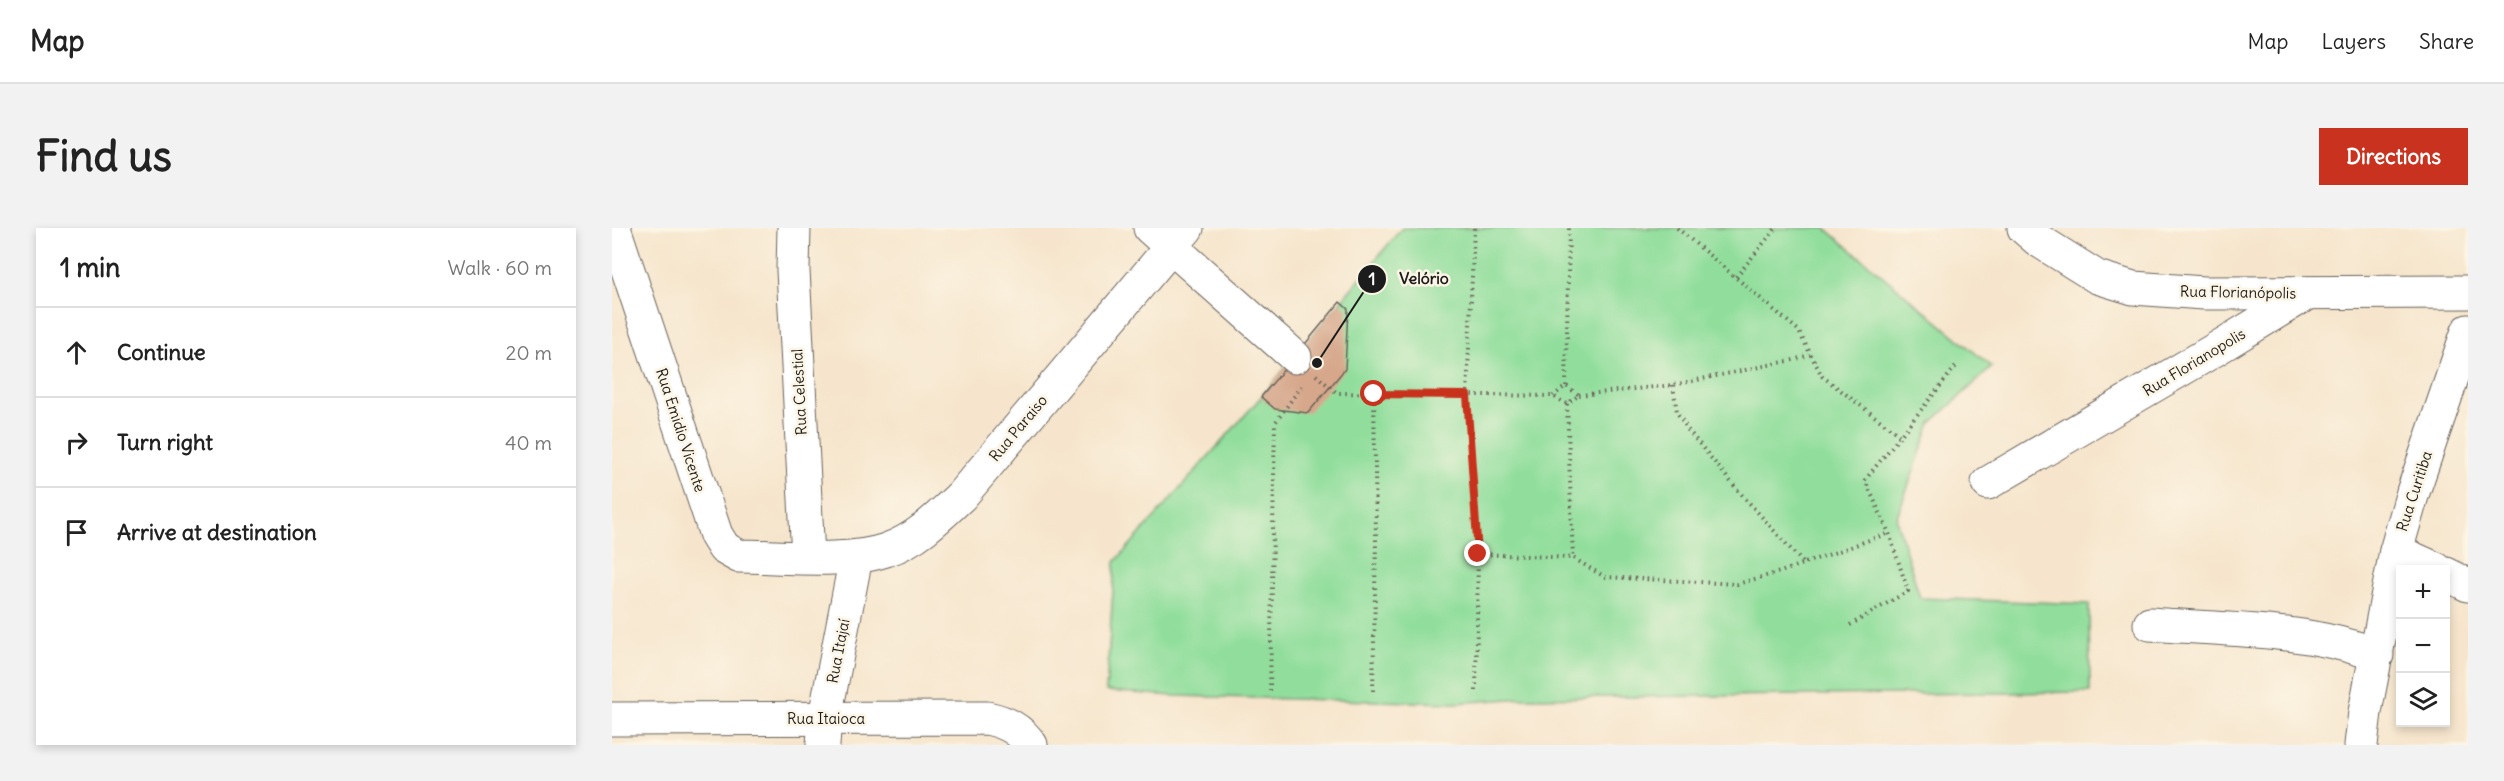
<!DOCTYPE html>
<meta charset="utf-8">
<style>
:root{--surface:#fff;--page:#f2f2f2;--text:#222;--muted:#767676;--line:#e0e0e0;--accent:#c8321e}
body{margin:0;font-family:Delius,sans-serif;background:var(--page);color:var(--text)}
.controls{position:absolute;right:18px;bottom:18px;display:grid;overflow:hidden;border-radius:0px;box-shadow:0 3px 9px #0003}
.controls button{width:54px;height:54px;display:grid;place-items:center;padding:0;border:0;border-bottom:2px solid var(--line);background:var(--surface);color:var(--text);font:30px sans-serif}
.stop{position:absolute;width:18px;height:18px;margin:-14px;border:4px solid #c8321e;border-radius:50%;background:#fff}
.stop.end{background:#c8321e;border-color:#fff;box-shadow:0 2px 6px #0008}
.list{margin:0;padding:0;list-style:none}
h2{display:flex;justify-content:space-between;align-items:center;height:78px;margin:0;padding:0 24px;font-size:26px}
h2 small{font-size:20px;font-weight:400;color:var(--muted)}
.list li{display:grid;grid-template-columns:39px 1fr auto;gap:18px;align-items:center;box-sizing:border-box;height:90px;padding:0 24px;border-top:2px solid var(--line)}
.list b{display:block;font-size:22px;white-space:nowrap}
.list em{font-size:20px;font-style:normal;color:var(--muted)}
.icon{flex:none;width:33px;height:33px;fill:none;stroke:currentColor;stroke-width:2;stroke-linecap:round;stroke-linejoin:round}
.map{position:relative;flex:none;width:1856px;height:517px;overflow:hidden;border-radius:0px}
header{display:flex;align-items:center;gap:36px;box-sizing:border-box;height:84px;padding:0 30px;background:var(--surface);border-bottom:2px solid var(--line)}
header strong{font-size:28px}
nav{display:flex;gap:33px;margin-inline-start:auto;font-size:21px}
.intro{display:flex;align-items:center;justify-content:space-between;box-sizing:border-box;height:144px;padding:0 36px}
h1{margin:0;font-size:42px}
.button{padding:15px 27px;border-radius:0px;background:var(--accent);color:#fff;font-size:21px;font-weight:700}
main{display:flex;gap:36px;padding:0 36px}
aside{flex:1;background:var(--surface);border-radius:0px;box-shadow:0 3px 9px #0003}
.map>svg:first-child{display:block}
.green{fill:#91de9c;stroke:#567d5c;stroke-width:1.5}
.building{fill:#d6a78b}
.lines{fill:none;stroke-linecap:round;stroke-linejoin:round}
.minor-casing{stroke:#68625a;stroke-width:35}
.path{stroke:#68625a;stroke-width:4;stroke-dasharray:1.5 4.5;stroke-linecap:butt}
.minor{stroke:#fff;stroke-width:33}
.route{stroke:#c8321e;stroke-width:8}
.labels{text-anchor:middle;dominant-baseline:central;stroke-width:5;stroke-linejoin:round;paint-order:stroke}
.street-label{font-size:15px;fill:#1c1c1c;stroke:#fcf5e5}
.leader{fill:none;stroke:#1c1c1c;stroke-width:2}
.callout-dot{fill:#1c1c1c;stroke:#fcf5e5;stroke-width:2}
.mark-label{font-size:18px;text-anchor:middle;font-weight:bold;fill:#fff}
.callout-label{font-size:16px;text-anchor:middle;font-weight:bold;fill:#1c1c1c;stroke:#fcf5e5;stroke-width:5;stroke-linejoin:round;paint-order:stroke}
</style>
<header>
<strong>Map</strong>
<nav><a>Map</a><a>Layers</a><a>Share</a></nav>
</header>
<div class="intro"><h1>Find us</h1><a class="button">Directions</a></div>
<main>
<aside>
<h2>1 min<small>Walk · 60 m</small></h2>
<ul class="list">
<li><svg class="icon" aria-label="ahead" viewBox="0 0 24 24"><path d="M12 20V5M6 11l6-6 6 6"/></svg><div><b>Continue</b></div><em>20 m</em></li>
<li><svg class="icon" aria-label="right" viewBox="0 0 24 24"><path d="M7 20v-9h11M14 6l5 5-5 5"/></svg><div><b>Turn right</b></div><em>40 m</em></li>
<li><svg class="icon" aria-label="arrive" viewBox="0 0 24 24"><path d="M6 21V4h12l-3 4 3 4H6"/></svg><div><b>Arrive at destination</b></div></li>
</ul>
</aside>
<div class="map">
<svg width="1856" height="517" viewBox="0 0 1856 517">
<rect width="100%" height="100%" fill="#fcf5e5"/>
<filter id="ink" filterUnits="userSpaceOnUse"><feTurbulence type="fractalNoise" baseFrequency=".0167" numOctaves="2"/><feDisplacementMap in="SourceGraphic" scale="12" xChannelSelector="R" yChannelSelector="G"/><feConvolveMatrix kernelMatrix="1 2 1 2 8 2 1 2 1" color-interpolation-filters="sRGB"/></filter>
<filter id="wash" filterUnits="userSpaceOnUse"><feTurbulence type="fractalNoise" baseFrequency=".008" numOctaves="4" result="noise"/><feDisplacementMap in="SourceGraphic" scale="24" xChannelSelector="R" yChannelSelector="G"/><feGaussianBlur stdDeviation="1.35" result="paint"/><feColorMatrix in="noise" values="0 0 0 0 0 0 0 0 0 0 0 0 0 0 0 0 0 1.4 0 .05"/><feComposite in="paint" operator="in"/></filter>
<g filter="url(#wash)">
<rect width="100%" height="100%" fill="#f6e5cc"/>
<path class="green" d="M790 0H1213L1380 139 1319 195 1284 291 1308 370 1477 376 1478 464 912 470 844 475 562 468 494 463 503 334 649 169Z"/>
<g id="blocks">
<path class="building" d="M728 74 736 81 733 141 696 185 663 181 649 169Z"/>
</g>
</g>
<g filter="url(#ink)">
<use href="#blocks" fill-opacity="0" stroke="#68625a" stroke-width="1.5"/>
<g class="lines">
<defs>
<g id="minor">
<path d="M2 0 104 307 112 320 126 328C169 328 234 336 274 322 304 312 327 289 349 268L575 0"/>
<path d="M182 0 181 42 196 329"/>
<path d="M538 0 683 129"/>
<path d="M1412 0 1426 12 1485 49 1521 60 1592 65 1856 64"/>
<path d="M1376 255 1599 124 1694 66"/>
<path d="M1784 323 1824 341"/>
<path d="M1834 346 1856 357"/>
<path d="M1538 396C1613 402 1694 400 1765 427"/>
<path d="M0 491 375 490C394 494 408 501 419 517"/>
<path d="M211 517 213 489 244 329"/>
<path d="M1749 517 1753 484 1784 323 1801 264 1856 103"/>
</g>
</defs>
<use href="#minor" class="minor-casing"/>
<g class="path">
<path d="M862 0 855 167 866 326 864 463"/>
<path d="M1065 0 1186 102 1210 148 1287 207"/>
<path d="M1124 49 1164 0"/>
<path d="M704 147 725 165 941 168 955 176 967 167 954 158 941 168"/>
<path d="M1061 157 1065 184 1076 202 1123 259 1192 336"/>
<path d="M954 158 957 0"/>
<path d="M967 167 1061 157 1181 132 1198 127"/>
<path d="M955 176 961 330"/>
<path d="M866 326 961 330 993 349 1125 356 1168 344 1277 305"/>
<path d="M1238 397 1296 363 1277 305 1253 252 1345 137"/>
<path d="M658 463 663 195 691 156"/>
<path d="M761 463 764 313 762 166"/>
</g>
<use href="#minor" class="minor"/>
</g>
</g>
<g class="lines" filter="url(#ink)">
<path class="route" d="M762 166 855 167 866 326"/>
</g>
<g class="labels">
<g class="street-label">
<text transform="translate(1626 64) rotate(1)">Rua Florianópolis</text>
<text transform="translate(1582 134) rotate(-31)">Rua Florianopolis</text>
<text transform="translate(187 164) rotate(-93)">Rua Celestial</text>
<text transform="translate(406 200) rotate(-50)">Rua Paraiso</text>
<text transform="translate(69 202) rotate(72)">Rua Emidio Vicente</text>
<text transform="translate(1802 263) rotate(-72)">Rua Curitiba</text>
<text transform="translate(226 423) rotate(-79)">Rua Itajaí</text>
<text x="214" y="490">Rua Itaioca</text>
</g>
</g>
<path class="leader" d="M705 135L760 51"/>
<g class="callout-dot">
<circle cx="705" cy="135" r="6"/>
<circle cx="760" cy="51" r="15"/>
</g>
<g class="mark-label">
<text x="760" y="57">1</text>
</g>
<g class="callout-label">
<text x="812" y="56">Velório</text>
</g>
</svg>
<div class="controls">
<button>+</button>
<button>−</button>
<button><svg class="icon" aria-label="layers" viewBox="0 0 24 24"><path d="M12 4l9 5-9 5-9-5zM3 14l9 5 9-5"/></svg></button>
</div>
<div class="stop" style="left:762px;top:166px"></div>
<div class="stop end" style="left:866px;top:326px"></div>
</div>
</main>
